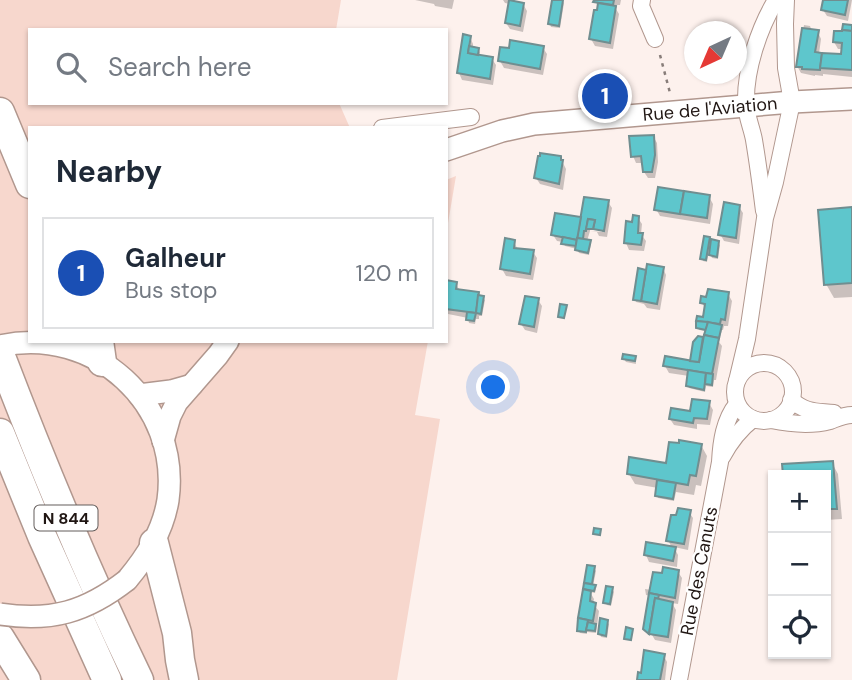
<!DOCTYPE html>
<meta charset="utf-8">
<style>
:root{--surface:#fff;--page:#f2f2f3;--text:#1f2937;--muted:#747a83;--line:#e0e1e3;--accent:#111827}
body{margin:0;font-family:"DM Sans",sans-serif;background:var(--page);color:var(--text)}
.controls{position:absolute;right:21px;bottom:21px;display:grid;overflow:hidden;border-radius:0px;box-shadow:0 2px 5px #0004}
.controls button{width:63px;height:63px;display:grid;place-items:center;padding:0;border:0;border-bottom:2px solid var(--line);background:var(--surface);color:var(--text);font:35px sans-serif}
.compass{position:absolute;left:684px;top:21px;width:63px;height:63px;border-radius:50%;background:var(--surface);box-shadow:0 2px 5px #0004;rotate:224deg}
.you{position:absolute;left:494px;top:388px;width:24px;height:24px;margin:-18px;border:5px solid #fff;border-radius:50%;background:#1a73e8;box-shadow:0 0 0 10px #1a73e833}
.badge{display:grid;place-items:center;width:46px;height:46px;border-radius:50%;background:var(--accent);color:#fff;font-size:23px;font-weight:700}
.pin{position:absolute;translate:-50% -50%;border:4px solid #fff;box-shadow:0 2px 7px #0006}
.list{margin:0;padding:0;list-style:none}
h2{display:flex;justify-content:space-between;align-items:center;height:91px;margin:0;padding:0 28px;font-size:30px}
h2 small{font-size:23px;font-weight:400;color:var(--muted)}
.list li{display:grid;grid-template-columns:46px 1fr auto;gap:21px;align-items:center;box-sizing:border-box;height:112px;margin:0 14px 14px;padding:0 14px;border:2px solid var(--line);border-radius:0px}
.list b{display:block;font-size:26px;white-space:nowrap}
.list p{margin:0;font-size:23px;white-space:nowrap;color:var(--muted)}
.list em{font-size:23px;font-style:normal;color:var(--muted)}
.icon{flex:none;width:38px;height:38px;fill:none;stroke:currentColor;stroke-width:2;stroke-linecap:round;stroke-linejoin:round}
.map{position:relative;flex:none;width:852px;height:680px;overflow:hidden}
.search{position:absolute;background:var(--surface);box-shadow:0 2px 5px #0004;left:28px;top:28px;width:420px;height:77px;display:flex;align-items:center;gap:18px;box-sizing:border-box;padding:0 24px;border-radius:0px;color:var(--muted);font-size:26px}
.panel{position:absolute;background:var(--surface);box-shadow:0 2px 5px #0004;left:28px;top:126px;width:420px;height:217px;border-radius:0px}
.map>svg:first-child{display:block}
.green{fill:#f7d7cd}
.shadow{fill:#0003;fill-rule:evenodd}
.building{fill:#5ec6cc;stroke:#708e90;stroke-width:2}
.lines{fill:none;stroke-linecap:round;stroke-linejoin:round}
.street-casing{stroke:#b1978e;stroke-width:18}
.secondary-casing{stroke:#b1978e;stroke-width:24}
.highway-casing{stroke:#b1978e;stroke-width:31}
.path{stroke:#887d79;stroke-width:2.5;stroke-dasharray:3.5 5;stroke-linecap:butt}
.street{stroke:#fff;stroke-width:16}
.secondary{stroke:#fff;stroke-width:21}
.highway{stroke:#fff;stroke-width:28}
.secondary-bridge-casing{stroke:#b1978e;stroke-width:24;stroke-linecap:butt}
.secondary-bridge{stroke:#fff;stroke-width:21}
.labels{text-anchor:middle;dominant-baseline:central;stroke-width:5;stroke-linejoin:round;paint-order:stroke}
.shield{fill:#fff;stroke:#635c5a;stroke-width:2}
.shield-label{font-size:16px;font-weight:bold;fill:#201613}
.street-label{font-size:18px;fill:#201613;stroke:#fff}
</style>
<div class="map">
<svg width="852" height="680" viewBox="0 0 852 680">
<rect width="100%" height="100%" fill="#fdf1ed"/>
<g class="green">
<path d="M0 0H341L336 30H30V103H339L350 128H30V341H428L415 415 440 419 397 680H0Z"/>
<path d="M456 176 447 229 446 234V180Z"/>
</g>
<g class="shadow">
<path d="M415 0H454L452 9 435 6 434 4Z"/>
<path d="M503 0H510V2L523 4 527 11 523 32 510 29 506 23 510 4 505 3Z"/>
<path d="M554 0H562L564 3 560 28 551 27 550 24Z"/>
<path d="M595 0H621L620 5H617L616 9 619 14 613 49 595 46 591 39 599 8Z"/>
<path d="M824 0H852L848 21 827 16 823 10Z"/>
<path d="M804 25 810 26 812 31 818 32 821 39 819 54 842 56 843 49H838L834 42 852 27V77L823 74V76L815 75V76L801 73 797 66Z"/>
<path d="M470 37 473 44V49L478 50 480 52 479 57 492 59 496 65 493 85 462 80 459 73Z"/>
<path d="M543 48 547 54 543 75 504 68 500 61Z"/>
<path d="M653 136 657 143 658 162 655 178H648L644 172V163H636L633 156Z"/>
<path d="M560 157 566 169 563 190 540 184 536 178Z"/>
<path d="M709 197 713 204 710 224 660 216 656 209Z"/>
<path d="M608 202 612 208 607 237 599 236 597 232 590 231 587 241 590 242 591 244 589 255 579 253 577 249 565 246 563 242 557 241 553 235 582 219ZM590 227 602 229V232L590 231Z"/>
<path d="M739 207 743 213 739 244 724 241 720 234Z"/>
<path d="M852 209V297L834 298 826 284Z"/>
<path d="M638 218 642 224 641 234 646 241 644 251 629 250 626 243Z"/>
<path d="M709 239 712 245 718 243 720 245 718 259 712 258 709 251 707 262 703 261 702 258Z"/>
<path d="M514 242 518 250 533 252 537 258 533 280 506 276 502 269Z"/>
<path d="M663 268 666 275 660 310 647 308 644 304 636 302 635 299 640 270 648 272Z"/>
<path d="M456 284 460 291 478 294 485 300 482 316H479V319H476L475 324 469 323 468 318 448 314 446 312V291Z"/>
<path d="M728 294 732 301 728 326H724L723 330H722L719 342 722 346 716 380H714L713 387 706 386 705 392 689 388 688 385 689 376 669 373 665 366 693 363 699 338 705 339 706 331 699 330 698 328 704 319 706 310 702 302Z"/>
<path d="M538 300 542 306 537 333 525 330 521 324Z"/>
<path d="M635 358 636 364 626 362 624 359Z"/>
<path d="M709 403 713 410 710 425 697 424V429L674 425 670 419 691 413Z"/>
<path d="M701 445 707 456 701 486 696 485 694 495 676 492 674 501 658 498 657 495 658 488 635 484 629 474 667 465Z"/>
<path d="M832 463 838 474 842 519 826 520V475H785L784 466Z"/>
<path d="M689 512 693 518 688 550 674 547 678 555 677 567 649 562 646 555 672 548 668 540Z"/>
<path d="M588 567 594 568 596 571 593 586 596 589 595 593 590 592 594 599 593 604 599 611 596 633 587 632V634L580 633 578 630Z"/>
<path d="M678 572 682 578 678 604 672 603 676 610 671 643 655 640 652 635 647 632 651 596 646 595 645 589 652 590Z"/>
<path d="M612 589 614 592 611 606 607 605 605 602Z"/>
<path d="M607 622 609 624 607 638 601 637 600 634Z"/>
<path d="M664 656 667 662 665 680H639Z"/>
</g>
<g class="building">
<path d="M509 0 524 3 520 26 505 23Z"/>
<path d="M552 0H563L559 26 548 24Z"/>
<path d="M594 0H614L613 5 593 2Z"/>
<path d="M823 0H848L845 15 821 10Z"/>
<path d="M598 3 616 6 610 43 589 39 594 10H597Z"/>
<path d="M843 24 852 25V31L842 30Z"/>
<path d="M802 28 819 30 815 52 822 53 820 70 802 69V67H796Z"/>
<path d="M842 30 852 31V70L820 68 822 53 841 54 842 43 833 42 834 31H842Z"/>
<path d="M463 34 471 36 468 53 493 57 490 79 457 73Z"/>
<path d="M510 40 544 46 540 69 498 61 500 47 509 48Z"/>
<path d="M469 46 479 48 478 55 468 53Z"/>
<path d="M654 135 655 155 652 172H643L641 156 631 157 629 136Z"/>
<path d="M540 153 561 156V160H563L559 184 534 178 538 156H540Z"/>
<path d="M658 187 684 191 680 214 654 210Z"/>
<path d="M684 191 710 195 707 218 680 214Z"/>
<path d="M584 197 609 200 604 231 593 229 595 220 588 219 586 231H584L583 239 577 238Z"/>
<path d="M724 202 740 205 736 238 718 235Z"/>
<path d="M852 207V283L824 285 818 210Z"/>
<path d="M555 213 581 217 577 240 551 235Z"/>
<path d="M633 215 639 216 638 233H643L641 245 624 243 626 221 632 222Z"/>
<path d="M588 219 595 220 593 229H586Z"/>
<path d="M704 236 710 237 706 260 700 259Z"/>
<path d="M563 237 577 240 576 246 561 244Z"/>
<path d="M505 238 515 240 514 248 534 250 530 274 500 269Z"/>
<path d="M577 238 591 240 588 253 575 250Z"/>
<path d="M711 239 719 241 717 257 709 255Z"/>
<path d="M647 264 664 267 657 304 641 301Z"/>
<path d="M638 268 646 270 641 301 633 300Z"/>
<path d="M446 280 457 282 456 289 479 292 476 313 446 309Z"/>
<path d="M708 289 729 292 725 320 721 319 720 324 696 321 697 316 703 317 705 304 700 303 701 296 706 297Z"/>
<path d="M478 295 484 296 481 314 476 313Z"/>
<path d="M525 296 539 298 534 327 519 324Z"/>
<path d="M560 304 567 305 564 318 558 317Z"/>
<path d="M467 312 476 313 474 321 466 320Z"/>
<path d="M696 321 708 322 706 330 696 328Z"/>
<path d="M708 322 722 325 719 338 704 335Z"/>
<path d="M704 335 719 338 712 374 663 366 665 356 699 362Z"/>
<path d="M698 336 703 337 699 362 690 361 693 342Z"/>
<path d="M623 354 636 356 635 361 622 359Z"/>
<path d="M688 370 706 373 704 390 686 386Z"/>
<path d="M706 373 713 374 712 385 705 384Z"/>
<path d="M692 399 710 401 707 419 694 418 693 423 669 419 671 408 690 411Z"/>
<path d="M679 440 702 444 696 476 690 475 688 485 627 474 629 457 666 463 669 442 679 443Z"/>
<path d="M833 461 837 509H826V475H783L782 464Z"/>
<path d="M657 480 676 483 673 499 655 496Z"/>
<path d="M678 508 691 510 684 544 666 541 671 515H676Z"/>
<path d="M594 528 601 529 600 535 593 534Z"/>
<path d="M646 542 676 547 673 561 644 555Z"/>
<path d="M587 565 595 566 592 584 584 583Z"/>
<path d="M663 567 679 570 675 598 649 593 653 572 662 573Z"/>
<path d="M584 583 596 585 594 591 583 589Z"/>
<path d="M606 586 613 587 610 604 603 603Z"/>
<path d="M583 589 591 591 590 601 596 603 593 621 578 618Z"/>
<path d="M649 593 659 595 658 599 655 598 649 634 643 629Z"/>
<path d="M655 598 673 602 668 637 649 634Z"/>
<path d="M578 618 588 620 586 632 577 631Z"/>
<path d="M600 618 608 620 606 636 598 634Z"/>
<path d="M588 622 596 624 595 631 586 630Z"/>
<path d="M626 627 633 629 631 640 624 639Z"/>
<path d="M644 650 665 654 660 680H637L638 672 641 673Z"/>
</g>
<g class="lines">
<defs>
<g id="street">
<path d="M642 0 641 6 655 39"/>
<path d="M382 128 471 117"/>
<path d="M764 211C761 187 758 164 754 140 752 128 746 116 746 103 745 70 759 28 776 0"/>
<circle cx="764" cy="392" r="29"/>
<path d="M737 381 747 339 765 218 775 182 792 102 786 68 785 24 786 0"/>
<path d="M791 400C807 413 815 411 834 413"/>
<path d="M771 420C790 424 811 426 830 421 838 418 844 415 852 415"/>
<path d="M722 457C730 442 740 429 753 419"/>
<path d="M679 680 720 462C721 442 724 420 737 404"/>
</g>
<g id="secondary">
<path d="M446 150 502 131 534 124 792 102 852 99"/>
<path d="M0 346C94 325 181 404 168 500 163 531 147 556 127 580"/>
<path d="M139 395 171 391 192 385"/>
<path d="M163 441 170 416 177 402 218 355 228 341"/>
</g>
<g id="highway">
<path d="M0 112 30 184"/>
<path d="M99 341 102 362"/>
<path d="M0 354C42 464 87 573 139 680"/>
<path d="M0 433 42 536 107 680"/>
<path d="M154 543 177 633 180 660 184 680"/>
<path d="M0 638 26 680"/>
</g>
</defs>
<use href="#street" class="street-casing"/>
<use href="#secondary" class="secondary-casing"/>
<use href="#highway" class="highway-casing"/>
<path class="path" d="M660 55 670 93"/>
<use href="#street" class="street"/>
<use href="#secondary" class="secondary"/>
<use href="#highway" class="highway"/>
<defs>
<path id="secondary-bridge" d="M0 614C51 622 86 612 127 580"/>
</defs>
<use href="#secondary-bridge" class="secondary-bridge-casing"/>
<use href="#secondary-bridge" class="secondary-bridge"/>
</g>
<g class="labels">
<rect class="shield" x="34.5" y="505.5" width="63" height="25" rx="5"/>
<g class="shield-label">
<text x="66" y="518">N 844</text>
</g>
<g class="street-label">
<text transform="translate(710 109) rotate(-5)">Rue de l'Aviation</text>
<text transform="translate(699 571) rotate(-79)">Rue des Canuts</text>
</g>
</g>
</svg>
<div class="controls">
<button>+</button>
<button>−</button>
<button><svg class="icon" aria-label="locate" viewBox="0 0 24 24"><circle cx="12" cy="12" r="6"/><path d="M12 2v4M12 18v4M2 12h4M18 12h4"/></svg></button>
</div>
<svg class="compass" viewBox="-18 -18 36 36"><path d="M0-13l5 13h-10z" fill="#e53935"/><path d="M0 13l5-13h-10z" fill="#747a83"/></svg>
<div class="you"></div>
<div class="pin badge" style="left:605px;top:96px;background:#1a4fb4">1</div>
<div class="search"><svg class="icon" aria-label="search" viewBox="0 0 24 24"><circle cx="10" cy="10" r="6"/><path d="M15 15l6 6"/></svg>Search here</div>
<section class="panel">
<h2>Nearby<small></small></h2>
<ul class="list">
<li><span class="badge" style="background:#1a4fb4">1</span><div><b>Galheur</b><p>Bus stop</p></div><em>120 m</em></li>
</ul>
</section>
</div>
